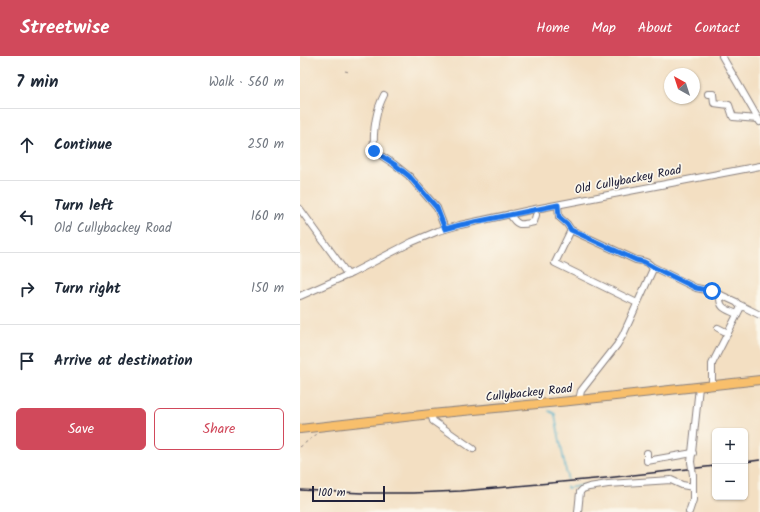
<!DOCTYPE html>
<meta charset="utf-8">
<style>
:root{--surface:#fff;--page:#f2f2f3;--text:#1f2937;--muted:#747a83;--line:#e0e1e3;--accent:#d1495b}
body{margin:0;font-family:Kalam,sans-serif;background:var(--page);color:var(--text)}
.controls{position:absolute;right:12px;bottom:12px;display:grid;overflow:hidden;border-radius:6px;box-shadow:0 1px 3px #0004}
.controls button{width:36px;height:36px;display:grid;place-items:center;padding:0;border:0;border-bottom:1px solid var(--line);background:var(--surface);color:var(--text);font:20px sans-serif}
.compass{position:absolute;left:364px;top:12px;width:36px;height:36px;border-radius:50%;background:var(--surface);box-shadow:0 1px 3px #0004;rotate:321deg}
.scale{position:absolute;left:12px;bottom:10px;width:73px;box-sizing:border-box;padding-left:4px;border:2px solid #22223b;border-top:0;font-size:11px;line-height:14px;white-space:nowrap;color:#22223b;-webkit-text-stroke:3px #fbf7ec;paint-order:stroke}
.stop{position:absolute;width:12px;height:12px;margin:-9px;border:3px solid #1a73e8;border-radius:50%;background:#fff}
.stop.end{background:#1a73e8;border-color:#fff;box-shadow:0 1px 4px #0008}
.list{margin:0;padding:0;list-style:none}
h2{display:flex;justify-content:space-between;align-items:center;height:52px;margin:0;padding:0 16px;font-size:17px}
h2 small{font-size:13px;font-weight:400;color:var(--muted)}
.list li{display:grid;grid-template-columns:26px 1fr auto;gap:12px;align-items:center;box-sizing:border-box;height:72px;padding:0 16px;border-top:1px solid var(--line)}
.list b{display:block;font-size:15px;white-space:nowrap}
.list p{margin:0;font-size:13px;white-space:nowrap;color:var(--muted)}
.list em{font-size:13px;font-style:normal;color:var(--muted)}
.actions{display:flex;gap:8px;padding:12px 16px}
.actions a{flex:1;padding:9px 0;border:1px solid var(--accent);border-radius:6px;text-align:center;font-size:14px;color:var(--accent)}
.actions .main{background:var(--accent);color:#fff}
.icon{flex:none;width:22px;height:22px;fill:none;stroke:currentColor;stroke-width:2;stroke-linecap:round;stroke-linejoin:round}
.map{position:relative;flex:none;width:460px;height:456px;overflow:hidden}
header{display:flex;align-items:center;gap:24px;box-sizing:border-box;height:56px;padding:0 20px;background:var(--accent);color:#fff}
header strong{font-size:19px}
nav{display:flex;gap:22px;margin-inline-start:auto;font-size:14px}
main{display:flex}
aside{flex:1;background:var(--surface)}
.map>svg:first-child{display:block}
.lines{fill:none;stroke-linecap:round;stroke-linejoin:round}
.stream{stroke:#46abc6;stroke-width:1.5}
.minor-casing{stroke:#8a807e;stroke-width:8}
.major-casing{stroke:#8a807e;stroke-width:10}
.path{stroke:#8a807e;stroke-width:1;stroke-dasharray:3 3;stroke-linecap:butt}
.minor{stroke:#fff;stroke-width:6}
.major{stroke:#f8bf6c;stroke-width:8}
.rail{stroke:#22223b;stroke-width:1.5}
.minor-bridge-casing{stroke:#8a807e;stroke-width:8;stroke-linecap:butt}
.minor-bridge{stroke:#fff;stroke-width:6}
.route{stroke:#1a73e8;stroke-width:5}
.labels{text-anchor:middle;dominant-baseline:central;stroke-width:3.5;stroke-linejoin:round;paint-order:stroke}
.street-label{font-size:12px;fill:#22223b;stroke:#fbf7ec}
</style>
<header>
<strong>Streetwise</strong>
<nav><a>Home</a><a>Map</a><a>About</a><a>Contact</a></nav>
</header>
<main>
<aside>
<h2>7 min<small>Walk · 560 m</small></h2>
<ul class="list">
<li><svg class="icon" aria-label="ahead" viewBox="0 0 24 24"><path d="M12 20V5M6 11l6-6 6 6"/></svg><div><b>Continue</b></div><em>250 m</em></li>
<li><svg class="icon" aria-label="left" viewBox="0 0 24 24"><path d="M17 20v-9H6M10 6l-5 5 5 5"/></svg><div><b>Turn left</b><p>Old Cullybackey Road</p></div><em>160 m</em></li>
<li><svg class="icon" aria-label="right" viewBox="0 0 24 24"><path d="M7 20v-9h11M14 6l5 5-5 5"/></svg><div><b>Turn right</b></div><em>150 m</em></li>
<li><svg class="icon" aria-label="arrive" viewBox="0 0 24 24"><path d="M6 21V4h12l-3 4 3 4H6"/></svg><div><b>Arrive at destination</b></div></li>
</ul>
<div class="actions"><a class="main">Save</a><a>Share</a></div>
</aside>
<div class="map">
<svg width="460" height="456" viewBox="0 0 460 456">
<rect width="100%" height="100%" fill="#fbf7ec"/>
<filter id="ink" filterUnits="userSpaceOnUse"><feTurbulence type="fractalNoise" baseFrequency=".025" numOctaves="2"/><feDisplacementMap in="SourceGraphic" scale="8" xChannelSelector="R" yChannelSelector="G"/><feConvolveMatrix kernelMatrix="1 2 1 2 8 2 1 2 1" color-interpolation-filters="sRGB"/></filter>
<filter id="wash" filterUnits="userSpaceOnUse"><feTurbulence type="fractalNoise" baseFrequency=".012" numOctaves="4" result="noise"/><feDisplacementMap in="SourceGraphic" scale="16" xChannelSelector="R" yChannelSelector="G"/><feGaussianBlur stdDeviation="0.9" result="paint"/><feColorMatrix in="noise" values="0 0 0 0 0 0 0 0 0 0 0 0 0 0 0 0 0 1.4 0 .05"/><feComposite in="paint" operator="in"/></filter>
<g filter="url(#wash)">
<rect width="100%" height="100%" fill="#f3dfc2"/>
<g class="lines">
<g class="stream">
<path d="M249 355 255 358V360L267 420V424"/>
<path d="M267 430V432L285 429"/>
</g>
</g>
</g>
<g filter="url(#ink)">
<g class="lines">
<defs>
<g id="minor">
<path d="M422 0 460 66"/>
<path d="M408 38H413L414 47 429 49 433 61 458 63"/>
<path d="M84 39C75 56 73 76 74 95L94 108 109 120 137 152 145 173"/>
<path d="M258 149 259 161 267 168 271 174 336 204C343 205 350 206 353 213L323 279 317 289 281 335 279 344"/>
<path d="M0 153 48 219"/>
<path d="M210 158C217 171 221 169 234 166L236 159"/>
<path d="M271 174 255 207 337 247"/>
<path d="M353 211 396 232 412 235 436 246 441 251 412 308V329"/>
<path d="M420 239C419 253 426 253 437 258"/>
<path d="M0 240 52 217 112 186 138 175 160 169 230 154 460 110"/>
<path d="M440 249 460 259"/>
<path d="M418 272 428 277"/>
<path d="M131 358 133 365 173 393"/>
<path d="M347 397V405L393 397"/>
<path d="M391 406 399 331"/>
<path d="M278 456 280 436 283 433 289 431 308 428 371 424 382 429 393 431"/>
<path d="M389 456 393 444V419"/>
</g>
<path id="major" d="M0 373 131 358 270 345 460 324"/>
</defs>
<use href="#minor" class="minor-casing"/>
<use href="#major" class="major-casing"/>
<g class="path">
<path d="M45 15 49 16"/>
<path d="M0 391 17 378"/>
</g>
<use href="#minor" class="minor"/>
<use href="#major" class="major"/>
<g class="rail">
<path d="M445 406 460 404"/>
<path d="M0 434 62 437H113L161 435 306 422 415 410"/>
</g>
<defs>
<path id="minor-bridge" d="M391 406 393 419"/>
</defs>
<use href="#minor-bridge" class="minor-bridge-casing"/>
<use href="#minor-bridge" class="minor-bridge"/>
</g>
</g>
<g class="lines" filter="url(#ink)">
<path class="route" d="M74 95 94 108 109 120 137 152 145 173 160 169 258 149 259 161 267 168 271 174 336 204 344 206 353 211 396 232 412 235"/>
</g>
<g class="labels">
<g class="street-label">
<text transform="translate(328 124) rotate(-11)">Old Cullybackey Road</text>
<text transform="translate(229 337) rotate(-6)">Cullybackey Road</text>
</g>
</g>
</svg>
<div class="controls">
<button>+</button>
<button>−</button>
</div>
<svg class="compass" viewBox="-18 -18 36 36"><path d="M0-13l5 13h-10z" fill="#e53935"/><path d="M0 13l5-13h-10z" fill="#747a83"/></svg>
<div class="scale">100 m</div>
<div class="stop" style="left:412px;top:235px"></div>
<div class="stop end" style="left:74px;top:95px"></div>
</div>
</main>
